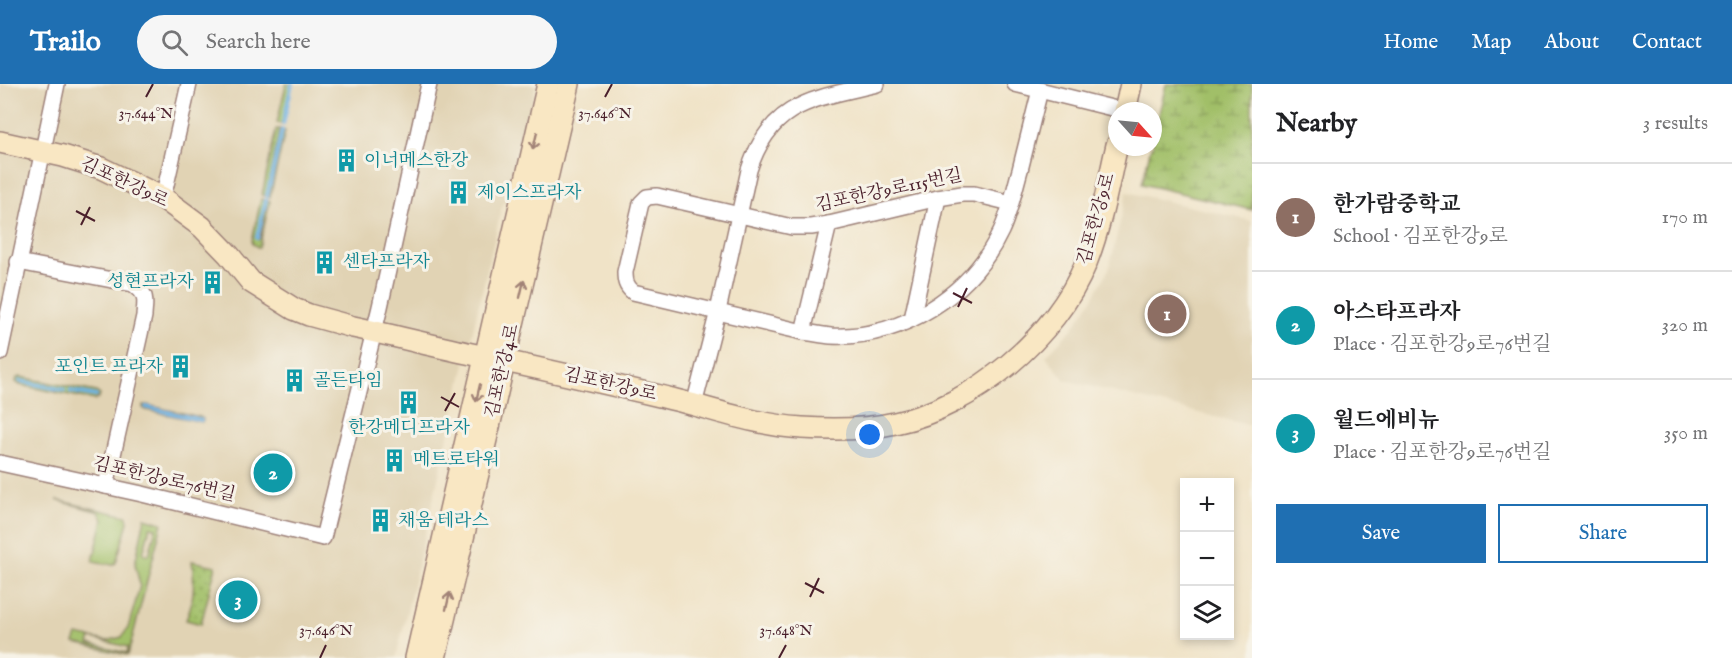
<!DOCTYPE html>
<meta charset="utf-8">
<style>
:root{--surface:#fff;--page:#f6f6f6;--text:#202124;--muted:#757577;--line:#e0e0e0;--accent:#1f6fb2}
body{margin:0;font-family:"IM FELL English","Noto Serif KR",serif;background:var(--page);color:var(--text)}
.controls{position:absolute;right:18px;bottom:18px;display:grid;overflow:hidden;border-radius:0px;box-shadow:0 3px 9px #0003}
.controls button{width:54px;height:54px;display:grid;place-items:center;padding:0;border:0;border-bottom:2px solid var(--line);background:var(--surface);color:var(--text);font:30px sans-serif}
.compass{position:absolute;left:1108px;top:18px;width:54px;height:54px;border-radius:50%;background:var(--surface);box-shadow:0 3px 9px #0003;rotate:117deg}
.you{position:absolute;left:870px;top:351px;width:21px;height:21px;margin:-15px;border:4px solid #fff;border-radius:50%;background:#1a73e8;box-shadow:0 0 0 9px #1a73e833}
.badge{display:grid;place-items:center;width:39px;height:39px;border-radius:50%;background:var(--accent);color:#fff;font-size:20px;font-weight:700}
.pin{position:absolute;translate:-50% -50%;border:3px solid #fff;box-shadow:0 2px 6px #0006}
.list{margin:0;padding:0;list-style:none}
h2{display:flex;justify-content:space-between;align-items:center;height:78px;margin:0;padding:0 24px;font-size:26px}
h2 small{font-size:20px;font-weight:400;color:var(--muted)}
.list li{display:grid;grid-template-columns:39px 1fr auto;gap:18px;align-items:center;box-sizing:border-box;height:108px;padding:0 24px;border-top:2px solid var(--line)}
.list b{display:block;font-size:22px;white-space:nowrap}
.list p{margin:0;font-size:20px;white-space:nowrap;color:var(--muted)}
.list em{font-size:20px;font-style:normal;color:var(--muted)}
.actions{display:flex;gap:12px;padding:18px 24px}
.actions a{flex:1;padding:14px 0;border:2px solid var(--accent);border-radius:0px;text-align:center;font-size:21px;color:var(--accent)}
.actions .main{background:var(--accent);color:#fff}
.icon{flex:none;width:33px;height:33px;fill:none;stroke:currentColor;stroke-width:2;stroke-linecap:round;stroke-linejoin:round}
.map{position:relative;flex:none;width:1252px;height:574px;overflow:hidden}
header{display:flex;align-items:center;gap:36px;box-sizing:border-box;height:84px;padding:0 30px;background:var(--accent);color:#fff}
header strong{font-size:28px}
nav{display:flex;gap:33px;margin-inline-start:auto;font-size:21px}
.search{width:420px;height:54px;background:var(--page);display:flex;align-items:center;gap:15px;box-sizing:border-box;padding:0 21px;border-radius:33px;color:var(--muted);font-size:22px}
main{display:flex}
aside{flex:1;background:var(--surface)}
.map>svg:first-child{display:block}
.built{fill:#e1d3b4}
.grass{fill:url(#grass-dots);stroke:#766f49;stroke-width:1.5}
.wetland{fill:url(#wetland-marsh);stroke:#766f49;stroke-width:1.5}
.green{fill:#a1bf67;stroke:#766f49;stroke-width:1.5;fill-rule:evenodd}
.lines{fill:none;stroke-linecap:round;stroke-linejoin:round}
.stream{stroke:#6db0e2;stroke-width:4}
.street-casing{stroke:#9d8179;stroke-width:18}
.secondary-casing{stroke:#9d8179;stroke-width:24}
.street{stroke:#fff;stroke-width:15}
.secondary{stroke:#f9e7c3;stroke-width:21}
.oneway{stroke:#a28377}
.ticks{fill:none;stroke:#4a1f2b;stroke-width:2}
.labels{text-anchor:middle;dominant-baseline:central;stroke-width:6;stroke-linejoin:round;paint-order:stroke}
.culture-label{font-size:18px;fill:#0d838f;stroke:#f7f3e8;text-anchor:start}
.street-label{font-size:18px;fill:#4a1f2b;stroke:#f7f3e8}
.ticks-label{font-size:15px;text-anchor:middle;fill:#4a1f2b;stroke:#f7f3e8;stroke-width:6;stroke-linejoin:round;paint-order:stroke}
</style>
<header>
<strong>Trailo</strong>
<div class="search"><svg class="icon" aria-label="search" viewBox="0 0 24 24"><circle cx="10" cy="10" r="6"/><path d="M15 15l6 6"/></svg>Search here</div>
<nav><a>Home</a><a>Map</a><a>About</a><a>Contact</a></nav>
</header>
<main>
<div class="map">
<svg width="1252" height="574" viewBox="0 0 1252 574">
<defs>
<pattern id="grass-dots" width="8" height="8" patternUnits="userSpaceOnUse" patternTransform="scale(1.5)"><rect width="8" height="8" fill="#a1bf67"/><path d="M2 2h.1M6 6h.1" fill="none" stroke="#859b55" stroke-width="1.8" stroke-linecap="round"/></pattern>
<pattern id="wetland-marsh" width="20" height="14" patternUnits="userSpaceOnUse" patternTransform="scale(1.5)"><rect width="20" height="14" fill="#a1bf67"/><path d="M1 5h8M5 5V1M11 12h8M15 12V8" fill="none" stroke="#859b55"/></pattern>
</defs>
<rect width="100%" height="100%" fill="#f7f3e8"/>
<filter id="ink" filterUnits="userSpaceOnUse"><feTurbulence type="fractalNoise" baseFrequency=".0167" numOctaves="2"/><feDisplacementMap in="SourceGraphic" scale="12" xChannelSelector="R" yChannelSelector="G"/><feConvolveMatrix kernelMatrix="1 2 1 2 8 2 1 2 1" color-interpolation-filters="sRGB"/></filter>
<filter id="wash" filterUnits="userSpaceOnUse"><feTurbulence type="fractalNoise" baseFrequency=".008" numOctaves="4" result="noise"/><feDisplacementMap in="SourceGraphic" scale="24" xChannelSelector="R" yChannelSelector="G"/><feGaussianBlur stdDeviation="1.35" result="paint"/><feColorMatrix in="noise" values="0 0 0 0 0 0 0 0 0 0 0 0 0 0 0 0 0 1.4 0 .05"/><feComposite in="paint" operator="in"/></filter>
<g filter="url(#wash)">
<rect width="100%" height="100%" fill="#f0e3c7"/>
<g class="built">
<path d="M0 0H536L516 100 502 122 396 574H0Z"/>
<path d="M1127 108 1252 137V342L1065 296 1046 272 1073 244 1092 216 1109 185Z"/>
</g>
<path class="grass" d="M192 477 216 482 201 540 186 536C194 516 195 499 192 477Z"/>
<path class="wetland" d="M1166 0H1252V126L1142 100 1151 63H1153V55Z"/>
<g class="green">
<path d="M286 0H291L282 40 277 39Z"/>
<path d="M276 45H280L266 112 262 111Z"/>
<path d="M282 46 285 47 270 113 268 112Z"/>
<path d="M261 115 265 116 257 151 256 153 258 156 260 154 267 116 270 117 259 164 253 160 252 157Z"/>
<path d="M20 293 96 308 100 311 99 314 95 316 20 301 16 298 17 294Z"/>
<path d="M143 321H147L200 333 203 335 202 338 146 326 143 324Z"/>
<path d="M56 416 127 432 128 438 116 479 112 481 93 477 103 436 99 428Z"/>
<path d="M145 434 162 439 128 571 74 559 77 551 106 557 122 553 128 544 138 509 140 501 135 480ZM150 443 156 444 149 471 143 469ZM91 554 128 563 127 569 89 560Z"/>
</g>
<g class="lines">
<g class="stream">
<path d="M283 40 292 0"/>
<path d="M267 112 282 46"/>
<path d="M257 154 266 116"/>
<path d="M20 297 64 306"/>
<path d="M70 307 96 312"/>
<path d="M146 323 201 336"/>
</g>
</g>
</g>
<g filter="url(#ink)">
<g class="lines">
<defs>
<g id="street">
<path d="M1015 0 1124 27"/>
<path d="M163 114 189 0"/>
<path d="M1011 119 974 110H962L938 114 829 140 811 143H792L657 112 647 113 641 119 625 188C625 197 626 202 633 208L803 248C812 249 822 251 831 252 901 255 971 211 1001 147 1010 128 1014 107 1020 86 1027 59 1033 33 1040 6"/>
<path d="M18 178 133 200C148 211 145 215 144 232L106 402"/>
<path d="M912 235 938 114"/>
<path d="M803 248 829 140"/>
<path d="M0 269 57 0"/>
<path d="M694 321 718 227 749 86C771 17 815 15 877 0"/>
<path d="M0 379 142 410 323 454 380 223 429 0"/>
</g>
<g id="secondary">
<path d="M1125 27 1131 0"/>
<path d="M0 58 63 72 101 84 163 114 202 143 229 171 251 198 294 225 309 231 353 243C391 251 429 261 467 269 533 283 599 298 664 313 710 324 755 341 802 344 832 346 865 346 895 339 973 323 1057 252 1086 179 1101 141 1108 100 1117 61"/>
<path d="M416 574 548 0"/>
<path d="M435 574 569 0"/>
</g>
</defs>
<use href="#street" class="street-casing"/>
<use href="#secondary" class="secondary-casing"/>
<use href="#street" class="street"/>
<use href="#secondary" class="secondary"/>
</g>
<defs><path id="oneway-shaft" d="M-6 0H5M1.5-3L5.5 0L1.5 3" fill="none" stroke-width="1.6" stroke-linecap="round" stroke-linejoin="round" transform="scale(1.5)"/></defs>
<g class="oneway">
<use href="#oneway-shaft" transform="translate(535 57) rotate(103)"/>
<use href="#oneway-shaft" transform="translate(522 205) rotate(-77)"/>
<use href="#oneway-shaft" transform="translate(478 309) rotate(103)"/>
<use href="#oneway-shaft" transform="translate(448 517) rotate(-77)"/>
</g>
</g>
<path class="ticks" d="M146 13 153 0M605 13 612 0M76 127 95 137M81 141 90 123M953 209 972 219M958 223 967 204M441 313 459 323M445 327 455 309M805 499 824 509M810 513 819 494M320 574 326 561M779 574 786 561"/>
<defs>
<symbol id="building-bare" viewBox="-9 -9 18 18"><path d="M-4-6H4V6H1V3H-1V6H-4ZM-2.5-4.3h1.7v1.8h-1.7ZM.8-4.3h1.7v1.8H.8ZM-2.5-1h1.7V.8h-1.7ZM.8-1h1.7V.8H.8Z" fill="#0f9aa8" stroke="#f7f3e8" stroke-width="2.5" paint-order="stroke"/></symbol>
</defs>
<g fill-rule="evenodd">
<use href="#building-bare" x="330" y="60" width="33" height="33"/>
<use href="#building-bare" x="442" y="92" width="33" height="33"/>
<use href="#building-bare" x="308" y="162" width="33" height="33"/>
<use href="#building-bare" x="196" y="182" width="33" height="33"/>
<use href="#building-bare" x="164" y="266" width="33" height="33"/>
<use href="#building-bare" x="278" y="280" width="33" height="33"/>
<use href="#building-bare" x="392" y="302" width="33" height="33"/>
<use href="#building-bare" x="378" y="360" width="33" height="33"/>
<use href="#building-bare" x="364" y="420" width="33" height="33"/>
</g>
<g class="labels">
<g class="culture-label">
<text x="364" y="77">이너메스한강</text>
<text x="477" y="109">제이스프라자</text>
<text x="343" y="178">센타프라자</text>
<text x="194" y="198" text-anchor="end">성현프라자</text>
<text x="163" y="283" text-anchor="end">포인트 프라자</text>
<text x="313" y="297">골든타임</text>
<text x="409" y="344" text-anchor="middle">한강메디프라자</text>
<text x="413" y="376">메트로타워</text>
<text x="398" y="437">채움 테라스</text>
</g>
<g class="street-label">
<text transform="translate(124 99) rotate(25)">김포한강9로</text>
<text transform="translate(889 107) rotate(-12)">김포한강9로115번길</text>
<text transform="translate(1097 135) rotate(-74)">김포한강9로</text>
<text transform="translate(503 287) rotate(-77)">김포한강4로</text>
<text transform="translate(610 301) rotate(13)">김포한강9로</text>
<text transform="translate(164 396) rotate(13)">김포한강9로76번길</text>
</g>
</g>
<g class="ticks-label">
<text x="146" y="34">37.644°N</text>
<text x="605" y="34">37.646°N</text>
<text x="326" y="551">37.646°N</text>
<text x="786" y="551">37.648°N</text>
</g>
</svg>
<div class="controls">
<button>+</button>
<button>−</button>
<button><svg class="icon" aria-label="layers" viewBox="0 0 24 24"><path d="M12 4l9 5-9 5-9-5zM3 14l9 5 9-5"/></svg></button>
</div>
<svg class="compass" viewBox="-18 -18 36 36"><path d="M0-13l5 13h-10z" fill="#e53935"/><path d="M0 13l5-13h-10z" fill="#757577"/></svg>
<div class="you"></div>
<div class="pin badge" style="left:1167px;top:230px;background:#8d6e63">1</div>
<div class="pin badge" style="left:273px;top:389px;background:#0f9aa8">2</div>
<div class="pin badge" style="left:238px;top:516px;background:#0f9aa8">3</div>
</div>
<aside>
<h2>Nearby<small>3 results</small></h2>
<ul class="list">
<li><span class="badge" style="background:#8d6e63">1</span><div><b>한가람중학교</b><p>School · 김포한강9로</p></div><em>170 m</em></li>
<li><span class="badge" style="background:#0f9aa8">2</span><div><b>아스타프라자</b><p>Place · 김포한강9로76번길</p></div><em>320 m</em></li>
<li><span class="badge" style="background:#0f9aa8">3</span><div><b>월드에비뉴</b><p>Place · 김포한강9로76번길</p></div><em>350 m</em></li>
</ul>
<div class="actions"><a class="main">Save</a><a>Share</a></div>
</aside>
</main>
